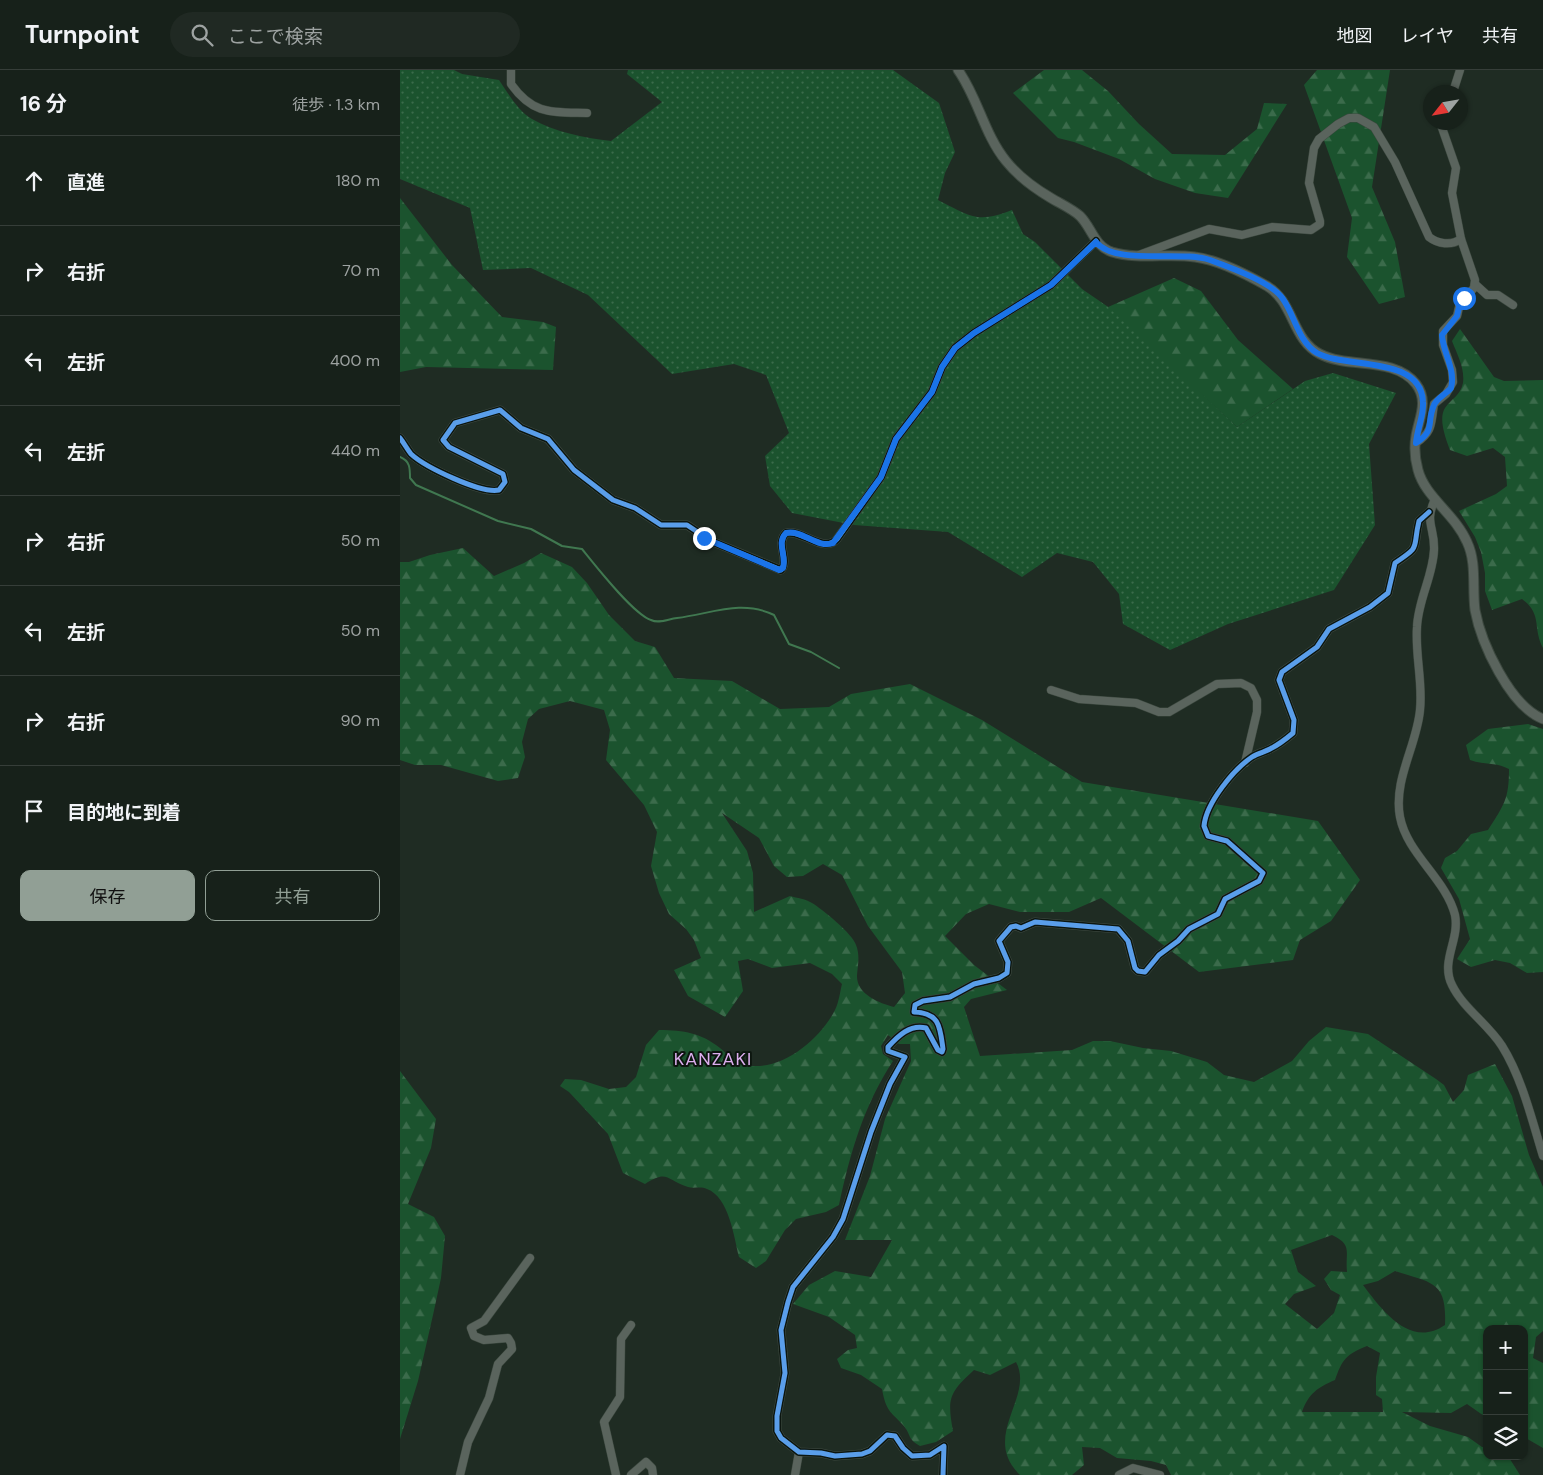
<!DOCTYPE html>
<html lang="ja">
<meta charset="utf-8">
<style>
:root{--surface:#17211a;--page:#202923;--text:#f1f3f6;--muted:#9ea3a2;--line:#363e39;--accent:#919f95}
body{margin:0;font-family:"DM Sans","Noto Sans JP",sans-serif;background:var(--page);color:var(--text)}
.controls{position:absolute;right:15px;bottom:15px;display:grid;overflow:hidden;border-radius:10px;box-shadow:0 1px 4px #0004}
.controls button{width:45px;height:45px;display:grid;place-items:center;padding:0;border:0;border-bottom:1px solid var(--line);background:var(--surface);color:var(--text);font:25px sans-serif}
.compass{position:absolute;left:1023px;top:15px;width:45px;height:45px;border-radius:50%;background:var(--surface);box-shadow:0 1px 4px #0004;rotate:239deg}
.stop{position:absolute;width:15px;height:15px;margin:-11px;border:4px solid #1a73e8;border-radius:50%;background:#fff}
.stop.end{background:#1a73e8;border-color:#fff;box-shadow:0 1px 5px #0008}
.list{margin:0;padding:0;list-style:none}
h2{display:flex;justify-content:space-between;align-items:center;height:65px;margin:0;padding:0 20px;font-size:21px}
h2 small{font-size:16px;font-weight:400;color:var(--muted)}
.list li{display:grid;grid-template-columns:32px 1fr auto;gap:15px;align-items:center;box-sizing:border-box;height:90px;padding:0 20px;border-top:1px solid var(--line)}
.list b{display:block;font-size:19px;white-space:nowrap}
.list em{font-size:16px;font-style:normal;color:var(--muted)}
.actions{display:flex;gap:10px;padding:15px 20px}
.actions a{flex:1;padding:11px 0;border:1px solid var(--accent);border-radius:10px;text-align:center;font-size:18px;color:var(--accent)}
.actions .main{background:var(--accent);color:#111}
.icon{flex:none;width:28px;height:28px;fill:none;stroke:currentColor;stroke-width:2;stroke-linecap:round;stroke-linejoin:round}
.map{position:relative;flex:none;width:1143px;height:1405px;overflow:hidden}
header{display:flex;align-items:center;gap:30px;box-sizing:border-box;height:70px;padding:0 25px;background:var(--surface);border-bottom:1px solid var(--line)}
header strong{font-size:24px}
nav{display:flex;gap:28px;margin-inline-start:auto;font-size:18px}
.search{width:350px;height:45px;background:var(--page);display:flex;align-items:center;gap:12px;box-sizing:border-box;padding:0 18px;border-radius:28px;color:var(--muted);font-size:19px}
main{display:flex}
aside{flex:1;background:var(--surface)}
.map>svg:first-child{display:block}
.grass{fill:url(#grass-dots)}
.forest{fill:url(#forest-firs);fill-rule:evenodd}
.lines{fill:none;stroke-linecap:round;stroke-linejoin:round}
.stream{stroke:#407850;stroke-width:2}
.minor-casing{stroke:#3c483f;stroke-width:9}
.tertiary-casing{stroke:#3c483f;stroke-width:11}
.minor{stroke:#5a645d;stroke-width:8}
.tertiary{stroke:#5a645d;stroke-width:9}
.cycleway-casing{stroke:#0c160f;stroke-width:8}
.cycleway{stroke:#5a9eea;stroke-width:5}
.route{stroke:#1a73e8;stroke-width:6}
.labels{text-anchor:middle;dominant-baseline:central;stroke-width:4;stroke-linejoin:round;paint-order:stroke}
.quarter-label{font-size:18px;letter-spacing:1px;fill:#dcaeee;stroke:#0c160f}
</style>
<header>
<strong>Turnpoint</strong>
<div class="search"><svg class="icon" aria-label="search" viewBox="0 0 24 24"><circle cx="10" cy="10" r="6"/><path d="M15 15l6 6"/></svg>ここで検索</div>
<nav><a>地図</a><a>レイヤ</a><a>共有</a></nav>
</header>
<main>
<aside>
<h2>16 分<small>徒歩 · 1.3 km</small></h2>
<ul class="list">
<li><svg class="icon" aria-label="ahead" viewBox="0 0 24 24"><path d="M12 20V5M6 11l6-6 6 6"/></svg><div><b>直進</b></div><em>180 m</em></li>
<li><svg class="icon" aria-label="right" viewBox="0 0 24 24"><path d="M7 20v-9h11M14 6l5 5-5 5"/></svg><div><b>右折</b></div><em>70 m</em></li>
<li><svg class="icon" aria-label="left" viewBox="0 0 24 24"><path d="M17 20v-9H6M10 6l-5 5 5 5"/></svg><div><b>左折</b></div><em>400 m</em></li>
<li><svg class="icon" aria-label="left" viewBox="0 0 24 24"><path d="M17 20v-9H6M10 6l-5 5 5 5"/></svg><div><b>左折</b></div><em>440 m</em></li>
<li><svg class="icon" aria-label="right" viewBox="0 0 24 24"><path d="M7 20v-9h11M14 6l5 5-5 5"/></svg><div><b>右折</b></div><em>50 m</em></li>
<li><svg class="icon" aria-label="left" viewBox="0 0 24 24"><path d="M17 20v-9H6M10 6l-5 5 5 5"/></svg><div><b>左折</b></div><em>50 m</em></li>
<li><svg class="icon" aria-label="right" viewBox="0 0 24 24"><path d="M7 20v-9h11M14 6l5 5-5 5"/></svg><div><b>右折</b></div><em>90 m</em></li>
<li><svg class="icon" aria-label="arrive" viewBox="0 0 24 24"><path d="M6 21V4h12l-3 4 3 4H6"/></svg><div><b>目的地に到着</b></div></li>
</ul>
<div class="actions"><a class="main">保存</a><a>共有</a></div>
</aside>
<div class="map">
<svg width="1143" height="1405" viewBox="0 0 1143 1405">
<defs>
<pattern id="grass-dots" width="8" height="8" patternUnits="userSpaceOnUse" patternTransform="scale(1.25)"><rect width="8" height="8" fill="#1b532e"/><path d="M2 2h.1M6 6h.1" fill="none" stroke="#3b6b4b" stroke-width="1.8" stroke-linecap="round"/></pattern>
<pattern id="forest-firs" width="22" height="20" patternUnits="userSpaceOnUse" patternTransform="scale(1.25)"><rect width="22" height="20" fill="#1b532e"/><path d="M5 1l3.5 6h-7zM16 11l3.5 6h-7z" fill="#3b6b4b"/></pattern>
</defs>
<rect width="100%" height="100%" fill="#1f2c23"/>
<path class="grass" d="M0 0H54L62 4 99 10C108 23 118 41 132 49 154 62 186 68 211 71L262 32 227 4 228 0H493L539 33 555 82 545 103 538 130C570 146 577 154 612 140L623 164 635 172 682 219 717 243 837 357 905 311 933 303 996 323 969 374 975 455 934 520 828 554 770 580 723 554 719 524 693 492 657 483 622 507 548 462 454 455 392 443 370 416 365 386 389 363 366 305 334 294 272 304 188 225 131 198 83 200 70 138 0 109Z"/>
<g class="forest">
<path d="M644 0H682L708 21 739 54 772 84 825 85 857 59 864 33 887 34 828 128 795 123 755 109 719 89 674 72 658 68 613 23Z"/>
<path d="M917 0H990L972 117 995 172 1005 227 979 234 947 187 952 148 904 15Z"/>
<path d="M0 128 52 195 102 247 143 252 156 257 153 300 26 297 0 302Z"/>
<path d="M774 208 801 221 838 270 893 319 837 357 708 237Z"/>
<path d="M1060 259 1094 307 1104 311 1143 310V578C1132 557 1143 545 1122 529L1092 540 1085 521V503L1081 482 1075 467 1059 441 1096 424 1107 416 1105 387 1093 378 1067 386 1050 380C1046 369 1038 349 1045 338 1052 328 1060 326 1063 313 1065 298 1057 284 1052 271Z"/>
<path d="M63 478 94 506 124 493 141 483 172 497 187 513 209 545 235 571 255 577 274 608 332 611 380 639 429 637 451 624 510 614 582 650 682 712 918 751 960 810 931 851 900 870 893 890 799 902 701 828 669 842H620L589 834 566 844 545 866 574 895 607 920 571 929 564 937 580 986 672 980 693 971H710L743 978 771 981 807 992 824 1005 854 1012 892 991 909 971 926 957 968 964 1036 1009 1044 1015 1053 1032 1064 1020 1068 1005 1095 994 1112 1026 1129 1085 1143 1117V1261L1136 1267 1133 1288 1143 1293V1378L1124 1367V1259H1087V1348L1067 1334 1051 1343 1002 1342 1030 1356 1068 1367 1082 1377H1087V1386H1108L1120 1405H771L766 1395 751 1391 717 1388 700 1378 682 1377 684 1395 672 1405H620C580 1366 635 1327 616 1292L590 1305 574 1300C549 1323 547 1328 553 1361L536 1372 520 1376C506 1368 512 1365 503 1355 490 1341 486 1341 482 1319L461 1305 441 1298 437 1289 448 1280 457 1278 455 1265 429 1247 393 1234 409 1215 435 1201 471 1207 492 1170H445L470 1106 485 1049 511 991 510 974H499L488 965 481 976 483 984 493 991C464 1035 450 1083 439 1135L426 1142 396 1149 385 1160 366 1191 356 1198 339 1187C334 1167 329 1127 307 1119 301 1116 294 1119 288 1117 266 1110 268 1099 245 1114L223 1103 208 1064 169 1022 160 1016 165 1009 181 1010 209 1019 226 1017 236 1007 246 975 259 960C284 960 301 963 320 978 326 983 334 991 342 994 378 1005 420 970 435 940 439 932 440 922 442 914L432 904 410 893 372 898 348 889 338 891 343 921 325 947 288 926 274 900 301 888 294 870 286 859 269 844 259 823 251 796 257 762 244 735 206 690 210 660 204 640 170 631 139 639 128 649 122 672 125 687 118 708 98 711 41 695H15L0 690V492H9L30 485ZM322 743 359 768 374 796 387 807 403 806 423 794 442 805 468 856 502 902 505 923 494 937C479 933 456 924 457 905 458 894 460 885 456 875 453 864 422 839 412 833 406 829 397 828 390 826L354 842 353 803 347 781ZM932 1165C953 1175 945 1181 947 1202L931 1201 924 1209 931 1220 940 1225 934 1243 917 1259 885 1234 894 1224 916 1216 898 1202 891 1180ZM995 1201C1032 1213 1047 1211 1045 1255 1010 1279 982 1240 963 1215L978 1211ZM967 1276 980 1283 976 1307V1325L982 1329 983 1342H902C908 1324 918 1317 935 1310 942 1290 946 1284 967 1276Z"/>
<path d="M1128 654 1143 659V902L1127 903 1110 893 1095 890 1071 897 1057 889 1070 869 1059 829 1041 798 1045 788 1057 781 1071 764 1088 760C1104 735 1109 729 1109 699 1096 692 1084 695 1070 690L1066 675 1088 659Z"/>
<path d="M0 1001 36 1049 31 1078 8 1134 34 1147 45 1166 41 1208 33 1245 18 1311 0 1369Z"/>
</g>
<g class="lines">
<path class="stream" d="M0 387C10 391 10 398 10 408L16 415 98 451 131 459 162 476 182 479C195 495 233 544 251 550 259 554 268 549 277 548 311 544 341 529 374 545L389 574 411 582 439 598"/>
<defs>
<g id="minor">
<path d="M111 0V14C133 45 152 42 187 43"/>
<path d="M1053 22 1060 0"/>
<path d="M739 185 809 159 842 165 872 157 911 160 920 154V151L909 113 914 78 919 69 938 54 949 48H958L974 57 995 92 1029 167C1038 174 1051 176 1061 169L1052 123 1056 98 1040 52"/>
<path d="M1075 214 1087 225H1098L1113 235"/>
<path d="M0 368C4 373 7 379 11 384 25 397 81 424 99 420L105 412 103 404 49 377 43 370 55 353 100 340 121 358 148 369 174 400 213 430 235 438 261 455H287L311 471 381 500C390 489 375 474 386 463 402 459 423 484 437 469L481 407 496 369 532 322 542 297 555 278 574 263 651 215 696 171"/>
<path d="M1016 373C1033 362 1031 353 1034 334L1046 324 1053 312 1052 300 1043 275V261L1057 246 1060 233 1074 218 1075 210 1061 169"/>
<path d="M1035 429C1024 453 1035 457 1034 480 1033 506 1018 530 1017 557 1015 585 1023 612 1020 640 1017 675 993 710 1000 747 1007 784 1046 809 1055 845 1060 870 1040 891 1052 915 1063 938 1088 954 1102 976 1122 1008 1132 1050 1143 1086"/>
<path d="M651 620 679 629 736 633 759 642H769L817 614 841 613 851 618 857 630V642L845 693"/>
<path d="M60 1405 68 1372 89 1328 98 1294 112 1279 111 1273 108 1268 84 1270 74 1266 71 1258 84 1251 130 1188"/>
<path d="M216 1405 204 1352 220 1327 221 1269 231 1255"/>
<path d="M231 1405 246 1392 252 1398 253 1405"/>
<path d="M395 1405 399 1382"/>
<path d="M543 1405 544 1376 530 1385 512 1386 503 1378 495 1366 487 1365 470 1381 462 1384 435 1386 421 1383 399 1382 381 1368 377 1361V1346L385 1303 381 1260 388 1232 393 1217 433 1167 443 1149 471 1062 490 1014 505 987 488 981V977C498 966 510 954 526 958L538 980 542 982 543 979C540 957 540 943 514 942L515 935 523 931 550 927 574 914 599 908 607 903 608 892 599 871 611 857 616 856 621 858 635 852 718 859 728 871 735 898 738 901 745 902 759 885 778 871 789 859 818 844 825 829 859 811 863 803 827 771 808 766 804 756C806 733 834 699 852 687 858 683 865 682 870 679 878 675 886 669 893 663L894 650 879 610 882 602 917 577 929 559 970 537 988 523 995 493C1022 475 1012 480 1019 451L1029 442"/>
<path d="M719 1405 733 1398 760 1405"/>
</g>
<path id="tertiary" d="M558 0C578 28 584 64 606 91 618 106 634 118 651 128 661 134 672 139 680 146 692 158 694 176 712 182 738 190 768 183 795 187 819 190 846 204 867 216 894 232 892 270 920 284 949 299 994 286 1016 314 1029 331 1019 348 1016 366 1014 377 1015 389 1018 400 1025 427 1055 444 1067 472 1077 493 1072 517 1075 540 1081 573 1110 636 1143 649"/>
</defs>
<use href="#minor" class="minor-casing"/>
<use href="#tertiary" class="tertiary-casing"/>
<use href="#minor" class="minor"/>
<use href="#tertiary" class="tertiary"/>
<defs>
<g id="cycleway">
<path d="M0 368C4 373 7 379 11 384 25 397 81 424 99 420L105 412 103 404 49 377 43 370 55 353 100 340 121 358 148 369 174 400 213 430 235 438 261 455H287L311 471 381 500C390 489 375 474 386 463 402 459 423 484 437 469L481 407 496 369 532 322 542 297 555 278 574 263 651 215 696 171"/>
<path d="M543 1405 544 1376 530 1385 512 1386 503 1378 495 1366 487 1365 470 1381 462 1384 435 1386 421 1383 399 1382 381 1368 377 1361V1346L385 1303 381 1260 388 1232 393 1217 433 1167 443 1149 471 1062 490 1014 505 987 488 981V977C498 966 510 954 526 958L538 980 542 982 543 979C540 957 540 943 514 942L515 935 523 931 550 927 574 914 599 908 607 903 608 892 599 871 611 857 616 856 621 858 635 852 718 859 728 871 735 898 738 901 745 902 759 885 778 871 789 859 818 844 825 829 859 811 863 803 827 771 808 766 804 756C806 733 834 699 852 687 858 683 865 682 870 679 878 675 886 669 893 663L894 650 879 610 882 602 917 577 929 559 970 537 988 523 995 493C1022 475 1012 480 1019 451L1029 442"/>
</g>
</defs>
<use href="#cycleway" class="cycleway-casing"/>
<use href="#cycleway" class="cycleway"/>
</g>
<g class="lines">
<path class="route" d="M304 468 379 500 383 498C387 486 376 473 386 463 402 459 417 479 433 473L481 407 496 369 532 322 542 297 555 278 574 263 651 215 696 172C715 196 781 180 810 190 829 197 872 212 883 229 895 246 898 271 917 283 945 299 1021 285 1023 332 1024 346 1017 359 1016 373 1036 360 1026 353 1034 335 1036 329 1046 324 1051 318 1056 300 1043 283 1042 265L1057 246 1060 233 1064 228"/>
</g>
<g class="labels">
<g class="quarter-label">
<text x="313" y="989">KANZAKI</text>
</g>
</g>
</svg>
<div class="controls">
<button>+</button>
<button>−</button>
<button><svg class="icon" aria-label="layers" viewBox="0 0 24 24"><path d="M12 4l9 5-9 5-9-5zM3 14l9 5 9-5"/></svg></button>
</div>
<svg class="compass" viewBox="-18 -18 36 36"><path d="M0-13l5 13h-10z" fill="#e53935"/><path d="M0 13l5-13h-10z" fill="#9ea3a2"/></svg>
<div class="stop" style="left:1064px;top:228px"></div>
<div class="stop end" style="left:304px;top:468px"></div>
</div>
</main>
